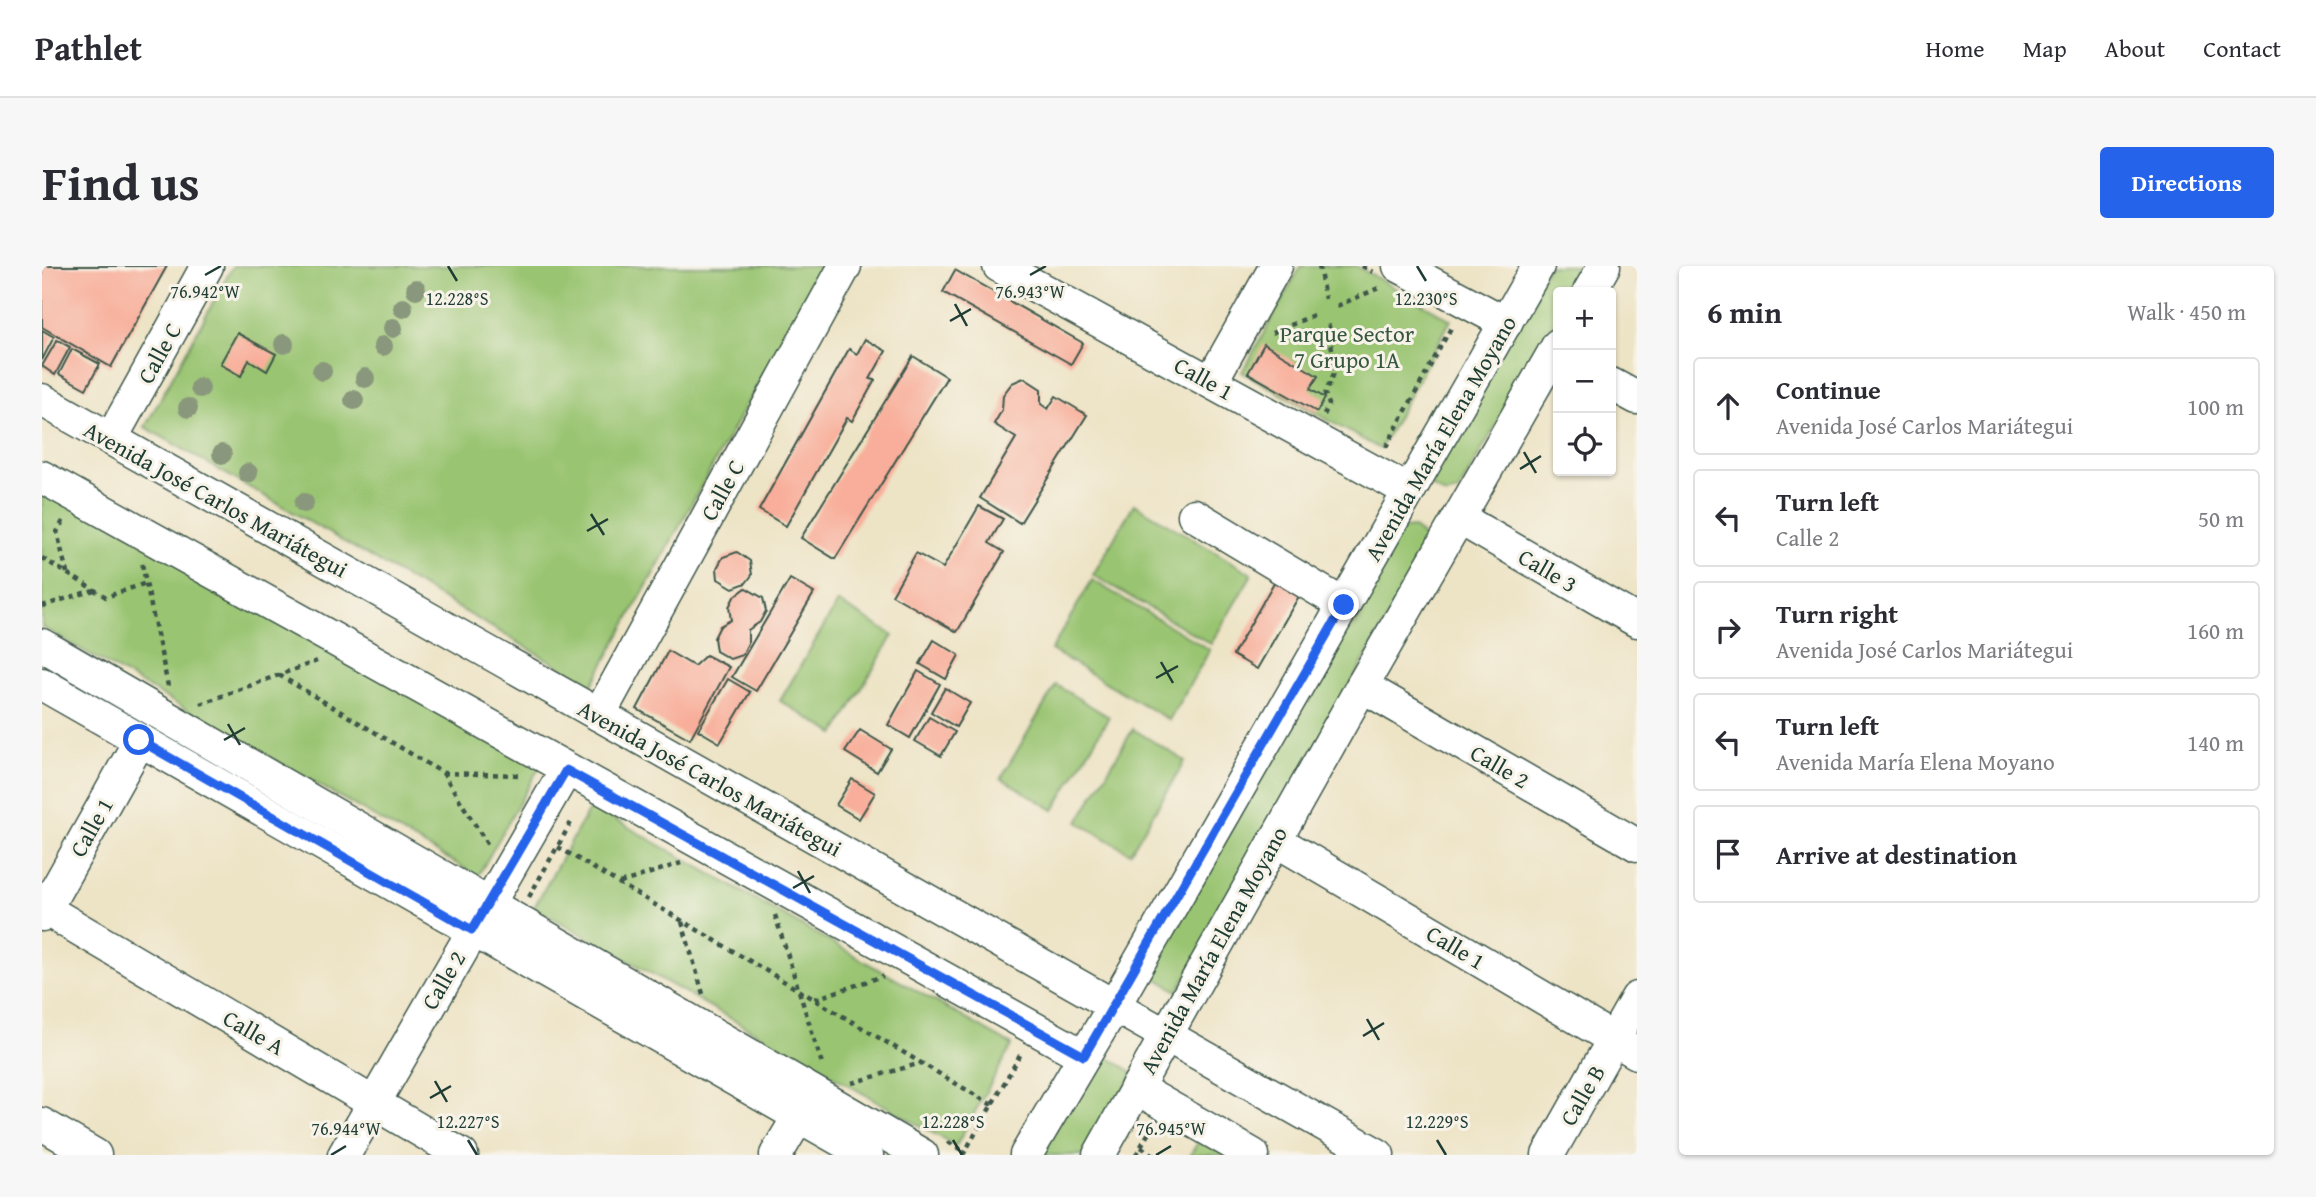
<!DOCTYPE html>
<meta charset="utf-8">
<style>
:root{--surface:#fff;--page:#f7f7f7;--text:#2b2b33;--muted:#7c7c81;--line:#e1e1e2;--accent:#2563eb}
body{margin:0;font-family:"Gentium Book Plus",serif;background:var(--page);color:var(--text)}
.controls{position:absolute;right:21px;top:21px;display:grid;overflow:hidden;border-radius:7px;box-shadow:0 2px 5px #0004}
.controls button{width:63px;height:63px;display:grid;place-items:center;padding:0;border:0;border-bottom:2px solid var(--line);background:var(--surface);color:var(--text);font:35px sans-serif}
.stop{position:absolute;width:21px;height:21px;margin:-16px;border:5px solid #2563eb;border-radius:50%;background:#fff}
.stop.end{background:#2563eb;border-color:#fff;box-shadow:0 2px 7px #0008}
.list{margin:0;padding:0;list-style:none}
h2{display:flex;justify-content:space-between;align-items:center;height:91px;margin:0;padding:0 28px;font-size:30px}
h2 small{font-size:23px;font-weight:400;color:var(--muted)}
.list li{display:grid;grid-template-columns:46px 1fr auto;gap:21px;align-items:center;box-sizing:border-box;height:98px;margin:0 14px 14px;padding:0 14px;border:2px solid var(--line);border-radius:7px}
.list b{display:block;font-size:26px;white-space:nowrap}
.list p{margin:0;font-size:23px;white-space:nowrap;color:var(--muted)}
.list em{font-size:23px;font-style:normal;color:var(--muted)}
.icon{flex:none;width:38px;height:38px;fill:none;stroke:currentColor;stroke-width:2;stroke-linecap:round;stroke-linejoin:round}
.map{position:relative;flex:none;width:1595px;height:889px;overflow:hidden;border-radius:7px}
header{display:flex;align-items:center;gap:42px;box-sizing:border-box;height:98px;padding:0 35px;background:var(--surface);border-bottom:2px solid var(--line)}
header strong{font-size:33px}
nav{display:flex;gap:38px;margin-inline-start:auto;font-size:24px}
.intro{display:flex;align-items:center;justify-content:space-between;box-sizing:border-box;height:168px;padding:0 42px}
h1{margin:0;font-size:49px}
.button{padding:18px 32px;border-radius:7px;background:var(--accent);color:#fff;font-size:24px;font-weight:700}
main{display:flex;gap:42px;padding:0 42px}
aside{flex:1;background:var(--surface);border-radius:7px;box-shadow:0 2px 5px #0004}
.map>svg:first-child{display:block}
.green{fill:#99c471;stroke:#5c8052;stroke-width:2}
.building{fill:#f8ae9a}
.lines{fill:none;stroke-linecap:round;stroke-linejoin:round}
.minor-casing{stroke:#3e564a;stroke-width:35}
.path{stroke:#3e564a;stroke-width:4.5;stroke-dasharray:5 5;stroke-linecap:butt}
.minor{stroke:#fff;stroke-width:32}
.tree{fill:#89977c}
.route{stroke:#2563eb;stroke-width:9}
.ticks{fill:none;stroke:#1f3d34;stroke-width:2.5}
.labels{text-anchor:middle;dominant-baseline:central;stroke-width:6;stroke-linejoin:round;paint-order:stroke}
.park-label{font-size:23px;fill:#375840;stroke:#f7f3e8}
.street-label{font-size:23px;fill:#1f3d34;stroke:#f7f3e8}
.ticks-label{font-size:18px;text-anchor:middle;fill:#1f3d34;stroke:#f7f3e8;stroke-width:6;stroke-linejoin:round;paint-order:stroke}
</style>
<header>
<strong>Pathlet</strong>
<nav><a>Home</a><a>Map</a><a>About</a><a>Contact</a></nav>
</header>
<div class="intro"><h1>Find us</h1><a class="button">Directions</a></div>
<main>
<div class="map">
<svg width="1595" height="889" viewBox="0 0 1595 889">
<rect width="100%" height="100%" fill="#f7f3e8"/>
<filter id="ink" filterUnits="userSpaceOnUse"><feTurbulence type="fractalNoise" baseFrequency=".0143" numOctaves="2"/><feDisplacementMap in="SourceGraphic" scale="14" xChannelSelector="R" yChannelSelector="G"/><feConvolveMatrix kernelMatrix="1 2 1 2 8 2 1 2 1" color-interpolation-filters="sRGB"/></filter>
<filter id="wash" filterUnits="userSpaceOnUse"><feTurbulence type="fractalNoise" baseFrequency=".00686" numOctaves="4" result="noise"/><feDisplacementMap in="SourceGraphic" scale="28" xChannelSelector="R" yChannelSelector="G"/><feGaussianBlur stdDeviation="1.57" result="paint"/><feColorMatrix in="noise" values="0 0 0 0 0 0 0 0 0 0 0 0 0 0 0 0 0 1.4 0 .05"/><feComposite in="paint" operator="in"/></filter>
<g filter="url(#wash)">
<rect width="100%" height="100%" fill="#ede3c5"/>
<g class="green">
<path d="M191 0H774L779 3 550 419 103 161Z"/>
<path d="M1259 0H1314L1409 54 1338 183 1200 106Z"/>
<path d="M1506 0H1544L1530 26H1516V51L1416 226 1404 229 1389 220 1388 208Z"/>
<path d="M0 216 498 500 436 610 0 361Z"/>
<path d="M1092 238 1210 308 1169 378 1051 309Z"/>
<path d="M1372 262 1382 271 1385 282 1136 725 1107 708 1360 263Z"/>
<path d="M1050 314 1168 384 1127 454 1009 384Z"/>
<path d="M796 336 851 369 793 468 738 435Z"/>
<path d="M1014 419 1067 451 1012 544 959 512Z"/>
<path d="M1091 463 1143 495 1088 587 1036 556Z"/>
<path d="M549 540 970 779 914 880 492 641Z"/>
<path d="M1059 787 1092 807 1043 889H998Z"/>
<path d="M1158 873 1186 889H1148Z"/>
</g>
<g id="blocks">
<g class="building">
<path d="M0 0H125L69 101 0 61Z"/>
<path d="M913 4 1041 77 1029 98 901 26Z"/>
<path d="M0 64 12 71 0 94Z"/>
<path d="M195 67 234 88 225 105 207 94 199 110 178 98Z"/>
<path d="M823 73 844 85 828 113 833 114 810 155 805 152 744 260 717 244 807 83 815 88Z"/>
<path d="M15 74 28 81 13 109 0 100Z"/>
<path d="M1222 78 1276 110 1268 123 1283 132 1275 146 1206 107Z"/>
<path d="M30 83 58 98 44 123 17 108Z"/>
<path d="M871 90 905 111 793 293 759 272Z"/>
<path d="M982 112 999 123V138L1006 143 1014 130 1045 149 978 257 938 232 974 172 952 158 960 144 961 129 970 117Z"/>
<path d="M937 240 961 253 947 277 962 286 915 366 850 329 874 287 901 302Z"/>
<path d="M695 286 708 295 710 309 704 317 691 322 676 313 675 302 681 291Z"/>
<path d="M1235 311 1260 325 1215 403 1191 389Z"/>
<path d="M748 313 772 327 714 425 690 411Z"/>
<path d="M704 322 721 332 724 345 718 356 706 364V377L700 389 688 393 674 385 672 372 678 360 689 354 687 341 692 331Z"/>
<path d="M892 374 917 389 904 413 878 398Z"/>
<path d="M626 385 652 400 664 389 687 401 648 473 595 443Z"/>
<path d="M876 405 898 418 868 472 846 459Z"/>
<path d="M686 413 708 426 678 477 656 464Z"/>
<path d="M903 422 928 437 914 461 889 446Z"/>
<path d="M887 451 913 466 899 490 873 475Z"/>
<path d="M818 464 849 483 835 506 803 486Z"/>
<path d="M810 513 833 527 817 553 794 539Z"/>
</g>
</g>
</g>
<g filter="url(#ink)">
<use href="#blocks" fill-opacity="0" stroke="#3e564a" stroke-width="2"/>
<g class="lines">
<defs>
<g id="minor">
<path d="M957 0 1367 225"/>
<path d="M1357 0 1464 57"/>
<path d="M1547 26 1562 0"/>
<path d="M1169 116 1234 0"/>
<path d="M1569 118 1595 132"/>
<path d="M0 134 1336 889"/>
<path d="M69 173 165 0"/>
<path d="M0 211 1042 790"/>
<path d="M1152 249 1302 339"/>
<path d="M1417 252 1595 355"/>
<path d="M0 379 880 889"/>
<path d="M0 418 825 889"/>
<path d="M1320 420 1595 579"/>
<path d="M557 449 803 0"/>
<path d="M1233 574 1595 787"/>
<path d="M3 643 420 889"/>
<path d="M0 649 98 474"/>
<path d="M1094 822 1211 889"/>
<path d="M0 858 53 889"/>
<path d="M302 889 524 504"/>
<path d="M734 889 757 850"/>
<path d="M984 889 1072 740 1496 0"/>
<path d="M1057 889 1320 420 1516 79"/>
<path d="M1506 889 1595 732"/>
</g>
</defs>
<use href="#minor" class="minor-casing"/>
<g class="path">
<path d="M1277 0 1283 33"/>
<path d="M1320 0 1331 6"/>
<path d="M1295 40 1339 21"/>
<path d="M1230 67 1274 48"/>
<path d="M1282 149 1287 138 1283 128 1293 105 1286 54"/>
<path d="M1344 181 1410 60"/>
<path d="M21 255 15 266 25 307"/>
<path d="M0 292 64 331 104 317"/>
<path d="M100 298 126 420"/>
<path d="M0 340 52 324"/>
<path d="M237 409 401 507 447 581"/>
<path d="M158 438 275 395"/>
<path d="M401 507 477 509"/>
<path d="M516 581 950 839"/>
<path d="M578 617 639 597"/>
<path d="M487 631 531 553"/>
<path d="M733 649 781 801"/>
<path d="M640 656 661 728"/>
<path d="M773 733 841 710"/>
<path d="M810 817 879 797"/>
<path d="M906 876 923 886"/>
<path d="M1099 881 1112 889"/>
<path d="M921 889 980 786"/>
<path d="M1094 889 1110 861"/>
</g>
<use href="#minor" class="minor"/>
</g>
<g class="tree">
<circle cx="374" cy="23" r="10"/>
<circle cx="361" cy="42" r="10"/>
<circle cx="351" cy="62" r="10"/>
<circle cx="242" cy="78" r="10"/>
<circle cx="341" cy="80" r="10"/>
<circle cx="280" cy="105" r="10"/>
<circle cx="323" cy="112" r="10"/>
<circle cx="158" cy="122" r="10"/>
<circle cx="312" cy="134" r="10"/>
<circle cx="146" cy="142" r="10"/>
<circle cx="180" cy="188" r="10"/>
<circle cx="206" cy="207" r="10"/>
<circle cx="262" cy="237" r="10"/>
</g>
</g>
<g class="lines" filter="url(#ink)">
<path class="route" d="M97 474 430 664 524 504 1042 790 1302 339"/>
</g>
<path class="ticks" d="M406 0 415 15M1375 0 1384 15M163 9 179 0M988 9 1004 0M913 38 925 60M908 55 929 43M1482 186 1494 207M1478 203 1499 190M549 248 562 269M545 265 566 253M1119 396 1131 417M1114 412 1136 400M186 458 198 479M182 474 203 462M756 605 768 627M751 622 772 610M1325 753 1337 774M1321 770 1342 757M393 815 405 836M388 832 409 820M426 874 435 889M911 874 920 889M1395 874 1404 889M289 889 304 880M1114 889 1129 880"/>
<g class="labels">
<g class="park-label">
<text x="1305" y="67">Parque Sector<tspan x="1305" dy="26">7 Grupo 1A</tspan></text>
</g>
<g class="street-label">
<text transform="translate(117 87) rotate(-61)">Calle C</text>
<text transform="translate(1162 112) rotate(29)">Calle 1</text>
<text transform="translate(1398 172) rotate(-60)">Avenida María Elena Moyano</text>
<text transform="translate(680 224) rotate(-61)">Calle C</text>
<text transform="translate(174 233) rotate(29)">Avenida José Carlos Mariátegui</text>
<text transform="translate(1506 304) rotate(30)">Calle 3</text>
<text transform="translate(1458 500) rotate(30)">Calle 2</text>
<text transform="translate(668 512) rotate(29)">Avenida José Carlos Mariátegui</text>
<text transform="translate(49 561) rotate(-61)">Calle 1</text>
<text transform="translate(1414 681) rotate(31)">Calle 1</text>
<text transform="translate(1171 684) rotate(-61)">Avenida María Elena Moyano</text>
<text transform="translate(401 714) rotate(-60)">Calle 2</text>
<text transform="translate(212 766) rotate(30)">Calle A</text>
<text transform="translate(1540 829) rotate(-60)">Calle B</text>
</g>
</g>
<g class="ticks-label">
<text x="163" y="32">76.942°W</text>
<text x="988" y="32">76.943°W</text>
<text x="415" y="39">12.228°S</text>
<text x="1384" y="39">12.230°S</text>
<text x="426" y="862">12.227°S</text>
<text x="911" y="862">12.228°S</text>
<text x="1395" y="862">12.229°S</text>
<text x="304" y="869">76.944°W</text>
<text x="1129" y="869">76.945°W</text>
</g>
</svg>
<div class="controls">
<button>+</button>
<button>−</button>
<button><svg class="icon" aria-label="locate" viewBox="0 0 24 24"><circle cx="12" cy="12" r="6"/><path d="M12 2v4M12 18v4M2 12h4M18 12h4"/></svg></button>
</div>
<div class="stop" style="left:97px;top:474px"></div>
<div class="stop end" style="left:1302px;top:339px"></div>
</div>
<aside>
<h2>6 min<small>Walk · 450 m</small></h2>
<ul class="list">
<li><svg class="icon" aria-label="ahead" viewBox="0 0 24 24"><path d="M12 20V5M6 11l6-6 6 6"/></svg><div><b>Continue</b><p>Avenida José Carlos Mariátegui</p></div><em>100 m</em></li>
<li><svg class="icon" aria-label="left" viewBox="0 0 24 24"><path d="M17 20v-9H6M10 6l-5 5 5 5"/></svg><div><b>Turn left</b><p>Calle 2</p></div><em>50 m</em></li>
<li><svg class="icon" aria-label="right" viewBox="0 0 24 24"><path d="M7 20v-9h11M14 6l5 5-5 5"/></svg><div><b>Turn right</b><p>Avenida José Carlos Mariátegui</p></div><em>160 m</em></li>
<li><svg class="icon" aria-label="left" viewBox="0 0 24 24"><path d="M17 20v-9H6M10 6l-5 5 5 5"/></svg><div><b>Turn left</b><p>Avenida María Elena Moyano</p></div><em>140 m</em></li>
<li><svg class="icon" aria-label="arrive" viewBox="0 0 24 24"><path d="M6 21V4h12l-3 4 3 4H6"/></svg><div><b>Arrive at destination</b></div></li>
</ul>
</aside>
</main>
